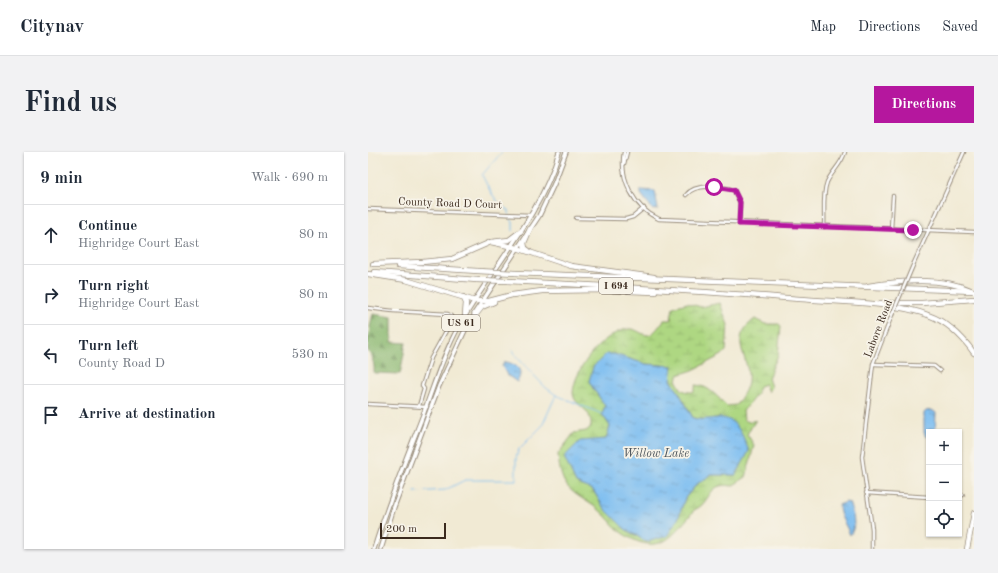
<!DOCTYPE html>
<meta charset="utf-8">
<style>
:root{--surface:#fff;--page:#f2f2f3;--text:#1f2937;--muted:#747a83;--line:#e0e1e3;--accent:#b5179e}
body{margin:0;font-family:"Old Standard TT",serif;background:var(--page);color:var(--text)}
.controls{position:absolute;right:12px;bottom:12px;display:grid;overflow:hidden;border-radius:0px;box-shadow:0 1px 3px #0004}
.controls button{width:36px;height:36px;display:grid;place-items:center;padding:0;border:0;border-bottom:1px solid var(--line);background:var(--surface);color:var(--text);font:20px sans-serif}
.scale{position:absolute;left:12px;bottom:10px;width:66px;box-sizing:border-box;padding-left:4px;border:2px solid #3b2a1e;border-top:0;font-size:11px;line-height:14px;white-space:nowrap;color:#3b2a1e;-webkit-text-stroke:3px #f7f3e8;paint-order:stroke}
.stop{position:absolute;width:12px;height:12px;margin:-9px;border:3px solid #b5179e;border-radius:50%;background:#fff}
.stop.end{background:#b5179e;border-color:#fff;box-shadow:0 1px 4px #0008}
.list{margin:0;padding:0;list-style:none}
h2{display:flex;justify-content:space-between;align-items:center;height:52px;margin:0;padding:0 16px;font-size:17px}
h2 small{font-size:13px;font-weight:400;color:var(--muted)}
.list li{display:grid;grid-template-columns:26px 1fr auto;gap:12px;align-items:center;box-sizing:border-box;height:60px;padding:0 16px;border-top:1px solid var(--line)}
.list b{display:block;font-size:15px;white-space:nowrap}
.list p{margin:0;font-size:13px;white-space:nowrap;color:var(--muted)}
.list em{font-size:13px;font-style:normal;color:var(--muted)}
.icon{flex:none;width:22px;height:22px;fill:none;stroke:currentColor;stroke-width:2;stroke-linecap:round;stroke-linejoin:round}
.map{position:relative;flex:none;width:606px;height:397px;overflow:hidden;border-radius:0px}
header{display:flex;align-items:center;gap:24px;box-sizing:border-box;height:56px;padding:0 20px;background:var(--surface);border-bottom:1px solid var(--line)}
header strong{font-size:19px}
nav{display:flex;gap:22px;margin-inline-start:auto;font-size:14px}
.intro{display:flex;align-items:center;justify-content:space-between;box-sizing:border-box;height:96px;padding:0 24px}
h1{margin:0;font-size:28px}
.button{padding:10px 18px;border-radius:0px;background:var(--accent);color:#fff;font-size:14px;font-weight:700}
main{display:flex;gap:24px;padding:0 24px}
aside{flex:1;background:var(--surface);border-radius:0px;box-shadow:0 1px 3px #0004}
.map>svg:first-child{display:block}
.forest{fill:url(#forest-firs);stroke:#627147}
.wetland{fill:url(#wetland-marsh);stroke:#748050;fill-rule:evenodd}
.water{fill:url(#water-ripples);stroke:#5c7488}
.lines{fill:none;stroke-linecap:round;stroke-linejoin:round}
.stream{stroke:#7cbdf1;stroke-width:1}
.minor-casing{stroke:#968a79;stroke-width:4.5}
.major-casing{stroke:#968a79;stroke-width:5.5}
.highway-casing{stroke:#968a79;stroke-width:6}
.minor{stroke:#fff;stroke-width:2.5}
.major{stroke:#fff;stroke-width:3.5}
.highway{stroke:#fff;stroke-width:4.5}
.minor-bridge-casing{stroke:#968a79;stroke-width:4.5;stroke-linecap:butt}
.highway-bridge-casing{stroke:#968a79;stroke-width:6;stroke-linecap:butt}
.minor-bridge{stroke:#fff;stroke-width:2.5}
.highway-bridge{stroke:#fff;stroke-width:4.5}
.route{stroke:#b5179e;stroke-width:5}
.labels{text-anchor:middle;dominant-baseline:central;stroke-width:3.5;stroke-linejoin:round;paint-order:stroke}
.shield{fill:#f7f3e8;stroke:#73665b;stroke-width:1}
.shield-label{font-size:10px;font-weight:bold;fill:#3b2a1e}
.street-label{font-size:11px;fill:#3b2a1e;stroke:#f7f3e8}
.water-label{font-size:12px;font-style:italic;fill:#4e565d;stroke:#f7f3e8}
</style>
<header>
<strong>Citynav</strong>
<nav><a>Map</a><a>Directions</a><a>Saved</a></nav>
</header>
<div class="intro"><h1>Find us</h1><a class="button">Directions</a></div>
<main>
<aside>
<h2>9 min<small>Walk · 690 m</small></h2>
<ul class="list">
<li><svg class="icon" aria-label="ahead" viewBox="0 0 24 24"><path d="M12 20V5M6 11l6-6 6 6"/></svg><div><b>Continue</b><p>Highridge Court East</p></div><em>80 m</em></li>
<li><svg class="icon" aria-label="right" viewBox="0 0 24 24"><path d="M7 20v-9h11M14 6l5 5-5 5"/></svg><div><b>Turn right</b><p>Highridge Court East</p></div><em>80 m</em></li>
<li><svg class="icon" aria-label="left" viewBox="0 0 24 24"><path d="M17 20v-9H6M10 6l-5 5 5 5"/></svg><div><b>Turn left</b><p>County Road D</p></div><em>530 m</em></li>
<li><svg class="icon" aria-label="arrive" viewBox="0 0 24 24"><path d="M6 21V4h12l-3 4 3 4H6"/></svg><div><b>Arrive at destination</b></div></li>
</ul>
</aside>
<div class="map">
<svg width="606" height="397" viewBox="0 0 606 397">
<defs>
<pattern id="forest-firs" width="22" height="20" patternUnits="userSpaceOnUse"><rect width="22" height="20" fill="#8ab870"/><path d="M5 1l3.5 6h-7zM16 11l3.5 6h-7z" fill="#72965b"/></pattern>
<pattern id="wetland-marsh" width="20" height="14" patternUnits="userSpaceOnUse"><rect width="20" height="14" fill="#aed782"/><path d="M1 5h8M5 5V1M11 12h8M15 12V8" fill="none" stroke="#97b970"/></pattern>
<pattern id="water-ripples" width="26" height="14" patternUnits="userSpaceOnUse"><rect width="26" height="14" fill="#7cbdf1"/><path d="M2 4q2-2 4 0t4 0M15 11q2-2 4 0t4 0" fill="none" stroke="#679ac3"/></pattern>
</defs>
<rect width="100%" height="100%" fill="#f7f3e8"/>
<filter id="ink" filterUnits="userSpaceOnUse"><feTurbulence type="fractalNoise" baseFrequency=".025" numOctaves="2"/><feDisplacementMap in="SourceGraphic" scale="8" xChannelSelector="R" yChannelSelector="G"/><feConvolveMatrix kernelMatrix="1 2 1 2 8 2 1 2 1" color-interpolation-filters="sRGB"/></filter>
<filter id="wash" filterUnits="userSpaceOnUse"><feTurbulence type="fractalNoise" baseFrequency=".012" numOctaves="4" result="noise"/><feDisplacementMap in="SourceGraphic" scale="16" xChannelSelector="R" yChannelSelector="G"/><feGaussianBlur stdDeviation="0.9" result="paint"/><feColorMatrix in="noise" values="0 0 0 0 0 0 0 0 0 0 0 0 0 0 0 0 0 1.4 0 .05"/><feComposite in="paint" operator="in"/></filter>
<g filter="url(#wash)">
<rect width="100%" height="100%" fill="#f1ead4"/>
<path class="forest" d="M5 162 24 165V190L38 191 32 222 6 221C7 208 3 207 0 197 0 186 2 172 5 162Z"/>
<path class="wetland" d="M319 151 333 155 352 151 360 173 358 199 354 203 325 218 310 223 309 230 314 238 320 240H326L328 233C342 234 350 246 359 254L368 253C373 246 378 239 380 230 383 204 358 188 387 167L397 172H411L413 174 410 203 400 226 403 235 400 240 397 232 391 234 389 242 375 259 376 268 381 270 388 268 379 282 386 293 378 325 364 334C339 329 344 351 326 358 322 364 318 368 313 374 295 397 278 397 254 381 245 374 239 364 230 357 203 338 193 339 190 302L206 281 218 279 223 275C223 272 223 269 222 266 220 256 205 252 205 241 206 217 236 179 261 177 268 176 275 184 281 183 287 181 292 173 296 168H303L305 155ZM246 202 278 212 304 214 303 228C311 240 318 253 325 266L342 268 351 265 368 323H343L329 332 317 346 310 367 279 390 257 377 236 356 225 338 208 331 197 305 238 287 242 274 234 262 237 254C232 245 225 238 221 229L226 215Z"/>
<g class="water">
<path d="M273 38 287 39 290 57 285 58 273 42Z"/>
<path d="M238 202H246L278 212 305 214 303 228C311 240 318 253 325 266 335 269 341 266 350 266 369 264 375 285 381 299L368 323H343L329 332 317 346 310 367 299 384 279 390 257 377 236 356 225 338 208 331 196 305 212 289 238 287 242 274 234 262 237 254C232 245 225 238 221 229L225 215Z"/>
<path d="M139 210C150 213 156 219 149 230L139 223 134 214 136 211Z"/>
<path d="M564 258 568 261 567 280H561V285H558L556 281V261L558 259Z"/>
<path d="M478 350 481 351C485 360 489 375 482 383 478 372 471 365 471 353Z"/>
</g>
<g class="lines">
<g class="stream">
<path d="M134 0 114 23C120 35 128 53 141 58V65L145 70V79"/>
<path d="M145 198 148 204 177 235 188 243 234 262"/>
<path d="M47 340 77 338 97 328H148V306L151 297 174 274 188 243"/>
</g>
</g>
</g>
<g filter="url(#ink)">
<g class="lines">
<defs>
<g id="minor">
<path d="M256 0C251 27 266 56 291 67L606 80"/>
<path d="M256 12 259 0"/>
<path d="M318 43C327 31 353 34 366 38L372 51 371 72"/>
<path d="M0 57 163 63"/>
<path d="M208 66 258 67 265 65 276 56"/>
<path d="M456 75C457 61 454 43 459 30 464 19 474 12 477 0"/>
<path d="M523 77 525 44"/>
<path d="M546 111 596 0"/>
<path d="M0 156 25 159 80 162 83 164V170L63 206 54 234 56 237 51 254"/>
<path d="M505 212 566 214 572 219"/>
<path d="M0 252 59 255"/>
<path d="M498 341 561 345"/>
<path d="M591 345 595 343"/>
<path d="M504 397V377L494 305 505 212 524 163"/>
</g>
<g id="major">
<path d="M106 162 171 64 186 32 198 0"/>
<path d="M6 397C20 351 38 307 55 263 66 233 75 203 90 176 123 116 172 66 191 0"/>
<path d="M13 397 26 355 71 234 99 174"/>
</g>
<g id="highway">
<path d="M123 90 149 96 203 114 286 125"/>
<path d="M161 99 157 96 156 91 162 77"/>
<path d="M5 112 54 110 84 107 123 90 141 88 153 79"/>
<path d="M30 114 110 119"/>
<path d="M6 120 109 128"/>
<path d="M147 121 606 139"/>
<path d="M0 122 38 128 107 149H121L144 143 174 139 234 138 287 140"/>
<path d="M140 129C237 134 335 139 432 147 470 150 526 150 560 163 580 170 594 184 606 201"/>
<path d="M500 134C533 129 573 124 605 139"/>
<path d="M95 145 98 151 97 163"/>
<path d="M513 151H554L606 147"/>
<path d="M98 175 114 155 126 150"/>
<path d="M599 397 606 361"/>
</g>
</defs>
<use href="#minor" class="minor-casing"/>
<use href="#major" class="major-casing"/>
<use href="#highway" class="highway-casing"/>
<use href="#minor" class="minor"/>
<use href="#major" class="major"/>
<use href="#highway" class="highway"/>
<defs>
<path id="minor-bridge" d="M524 163 546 111"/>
<g id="highway-bridge">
<path d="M110 119 147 121"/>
<path d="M109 128 140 129"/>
</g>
</defs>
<use href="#minor-bridge" class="minor-bridge-casing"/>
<use href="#highway-bridge" class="highway-bridge-casing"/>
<use href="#minor-bridge" class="minor-bridge"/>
<use href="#highway-bridge" class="highway-bridge"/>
</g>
</g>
<g class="lines" filter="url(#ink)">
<path class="route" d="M346 35 366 38 372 50 371 72 545 78"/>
</g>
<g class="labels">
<g class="shield">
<rect x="231" y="126" width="34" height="16" rx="3"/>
<rect x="74" y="163" width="38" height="16" rx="3"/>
</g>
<g class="shield-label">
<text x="248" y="134">I 694</text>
<text x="93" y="171">US 61</text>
</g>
<g class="street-label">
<text transform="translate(82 52) rotate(2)">County Road D Court</text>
<text transform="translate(511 177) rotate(-69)">Labore Road</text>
</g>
<g class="water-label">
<text x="288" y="302">Willow Lake</text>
</g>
</g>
</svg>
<div class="controls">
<button>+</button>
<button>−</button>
<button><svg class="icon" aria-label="locate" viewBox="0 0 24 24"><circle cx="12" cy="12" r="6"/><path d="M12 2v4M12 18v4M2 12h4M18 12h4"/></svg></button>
</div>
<div class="scale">200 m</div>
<div class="stop" style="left:346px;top:35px"></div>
<div class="stop end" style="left:545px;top:78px"></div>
</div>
</main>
